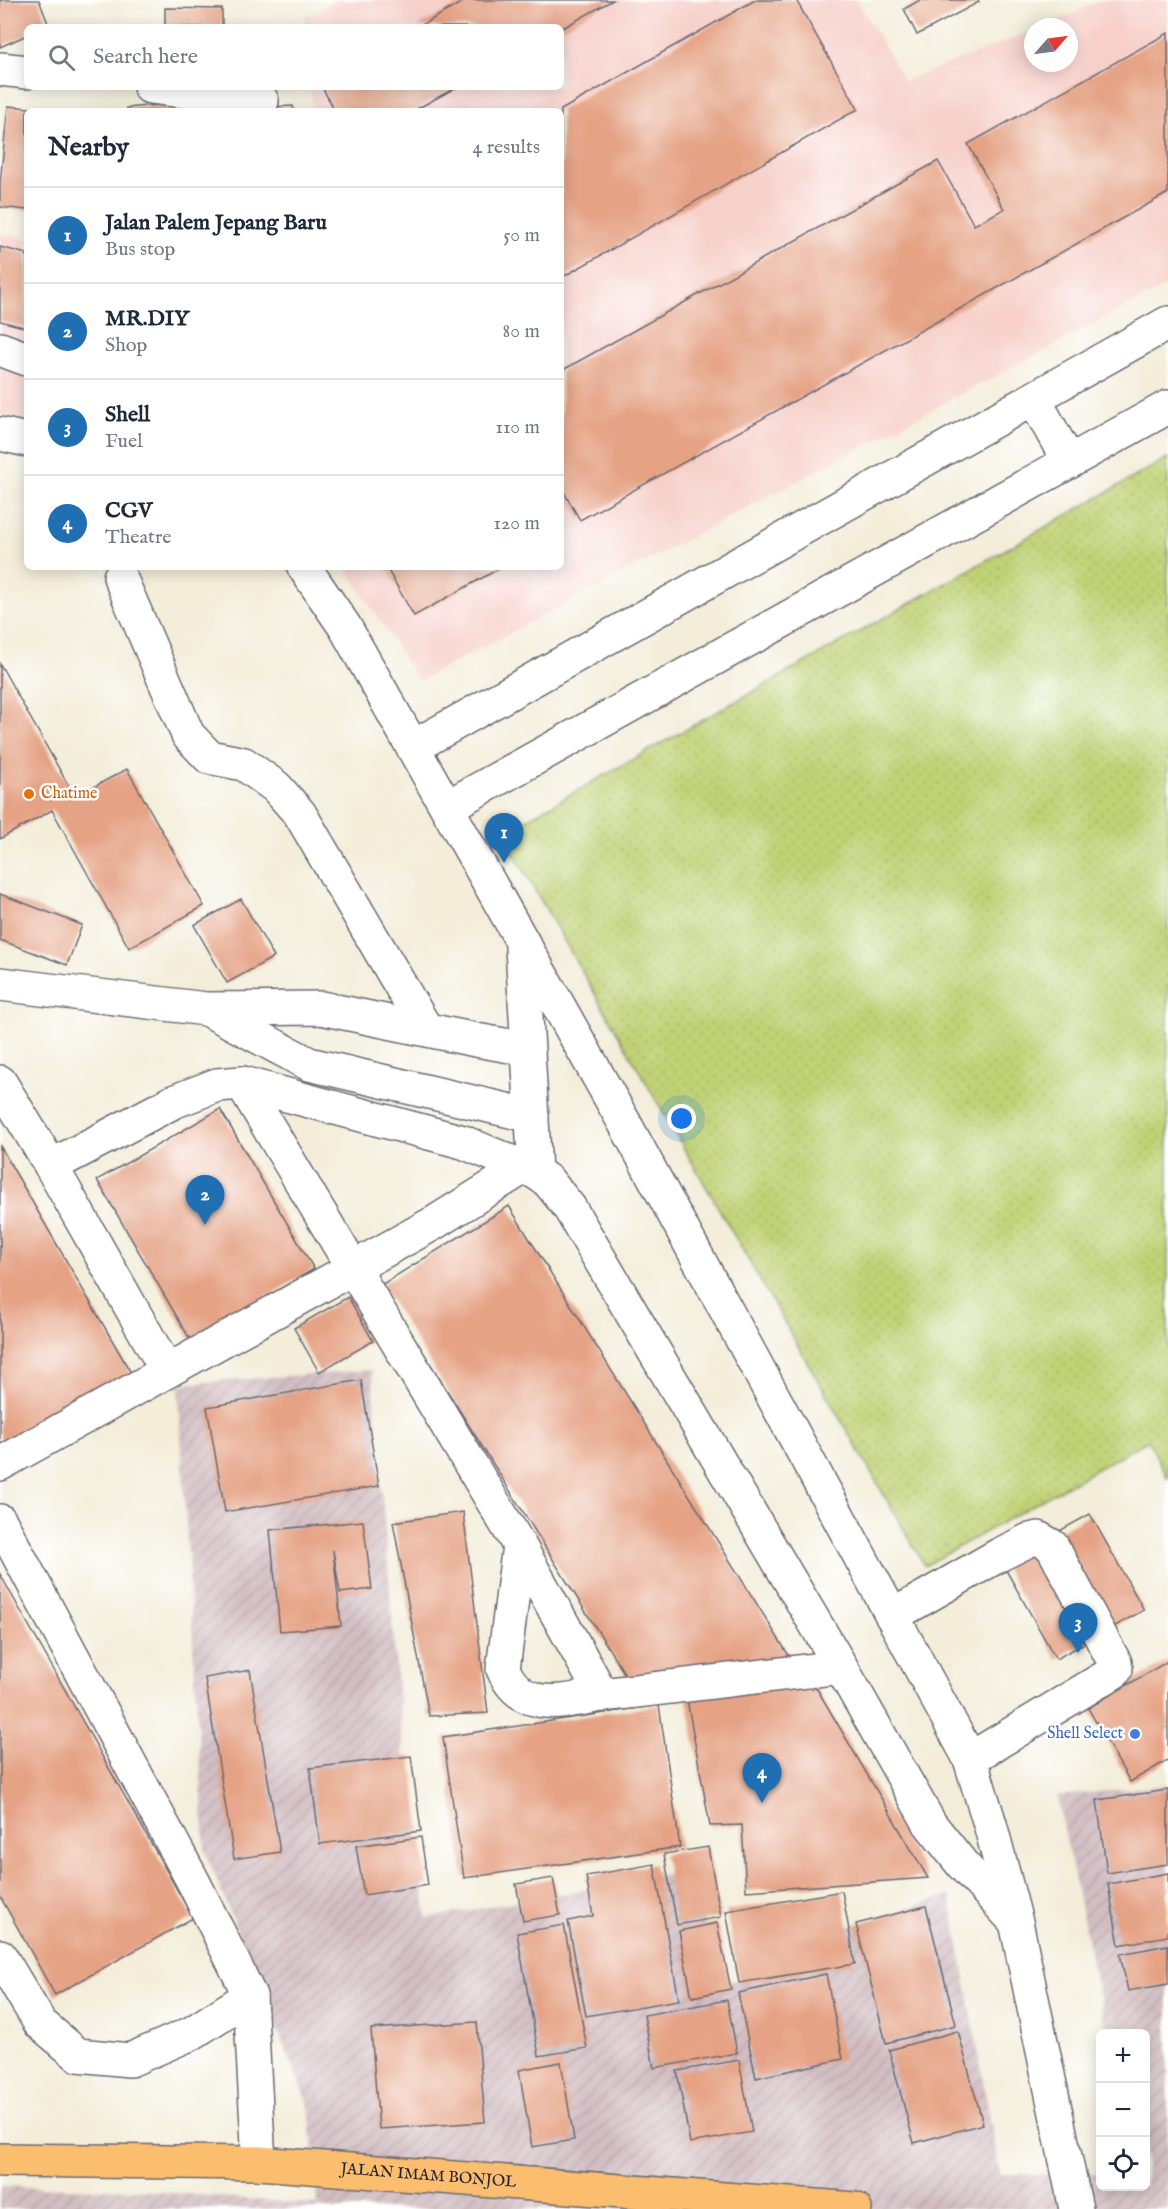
<!DOCTYPE html>
<meta charset="utf-8">
<style>
:root{--surface:#fff;--page:#f6f6f7;--text:#1f2937;--muted:#747a83;--line:#e0e1e3;--accent:#1f6fb2}
body{margin:0;font-family:"IM FELL English",serif;background:var(--page);color:var(--text)}
.controls{position:absolute;right:18px;bottom:18px;display:grid;overflow:hidden;border-radius:9px;box-shadow:0 3px 15px #0003}
.controls button{width:54px;height:54px;display:grid;place-items:center;padding:0;border:0;border-bottom:2px solid var(--line);background:var(--surface);color:var(--text);font:30px sans-serif}
.compass{position:absolute;left:1024px;top:18px;width:54px;height:54px;border-radius:50%;background:var(--surface);box-shadow:0 3px 15px #0003;rotate:62deg}
.you{position:absolute;left:682px;top:1119px;width:21px;height:21px;margin:-15px;border:4px solid #fff;border-radius:50%;background:#1a73e8;box-shadow:0 0 0 9px #1a73e833}
.badge{display:grid;place-items:center;width:39px;height:39px;border-radius:50%;background:var(--accent);color:#fff;font-size:20px;font-weight:700}
.pin{position:absolute;translate:-50% -50px;filter:drop-shadow(0 2px 3px #0008)}
.pin::after{content:'';position:absolute;top:32px;width:21px;height:18px;background:inherit;clip-path:polygon(0 0,100% 0,50% 100%)}
.list{margin:0;padding:0;list-style:none}
h2{display:flex;justify-content:space-between;align-items:center;height:78px;margin:0;padding:0 24px;font-size:26px}
h2 small{font-size:20px;font-weight:400;color:var(--muted)}
.list li{display:grid;grid-template-columns:39px 1fr auto;gap:18px;align-items:center;box-sizing:border-box;height:96px;padding:0 24px;border-top:2px solid var(--line)}
.list b{display:block;font-size:22px;white-space:nowrap}
.list p{margin:0;font-size:20px;white-space:nowrap;color:var(--muted)}
.list em{font-size:20px;font-style:normal;color:var(--muted)}
.icon{flex:none;width:33px;height:33px;fill:none;stroke:currentColor;stroke-width:2;stroke-linecap:round;stroke-linejoin:round}
.map{position:relative;flex:none;width:1168px;height:2209px;overflow:hidden}
.search{position:absolute;background:var(--surface);box-shadow:0 3px 15px #0003;left:24px;top:24px;width:540px;height:66px;display:flex;align-items:center;gap:15px;box-sizing:border-box;padding:0 21px;border-radius:9px;color:var(--muted);font-size:22px}
.panel{position:absolute;background:var(--surface);box-shadow:0 3px 15px #0003;left:24px;top:108px;width:540px;height:462px;border-radius:9px}
.map>svg:first-child{display:block}
.built{fill:#f7d0ca}
.industrial{fill:url(#industrial-furrows)}
.grass{fill:url(#grass-dots);stroke:#707a58;stroke-width:1.5}
.building{fill:#e5a284}
.lines{fill:none;stroke-linecap:round;stroke-linejoin:round}
.minor-casing{stroke:#6b6972;stroke-width:36}
.major-casing{stroke:#6b6972;stroke-width:36}
.minor{stroke:#fff;stroke-width:33}
.major{stroke:#fbbd6e;stroke-width:33}
.food-dot{fill:#e8710a;stroke:#fff;stroke-width:2}
.shop-dot{fill:#3f7fe0;stroke:#fff;stroke-width:2}
.labels{text-anchor:middle;dominant-baseline:central;stroke-width:5;stroke-linejoin:round;paint-order:stroke}
.food-label{font-size:16px;fill:#c56008;stroke:#fff;text-anchor:start}
.shop-label{font-size:16px;fill:#366cbe;stroke:#fff;text-anchor:end}
.street-label{font-size:16px;fill:#22223b;stroke:#fff}
</style>
<div class="map">
<svg width="1168" height="2209" viewBox="0 0 1168 2209">
<defs>
<pattern id="industrial-furrows" width="10" height="10" patternUnits="userSpaceOnUse" patternTransform="scale(1.5)"><rect width="10" height="10" fill="#d2bec2"/><path d="M-1 1l2-2M0 10L10 0M9 11l2-2" fill="none" stroke="#b4a3a8"/></pattern>
<pattern id="grass-dots" width="8" height="8" patternUnits="userSpaceOnUse" patternTransform="scale(1.5)"><rect width="8" height="8" fill="#bfd275"/><path d="M2 2h.1M6 6h.1" fill="none" stroke="#a4b466" stroke-width="1.8" stroke-linecap="round"/></pattern>
</defs>
<rect width="100%" height="100%" fill="#fff"/>
<filter id="ink" filterUnits="userSpaceOnUse"><feTurbulence type="fractalNoise" baseFrequency=".0167" numOctaves="2"/><feDisplacementMap in="SourceGraphic" scale="12" xChannelSelector="R" yChannelSelector="G"/><feConvolveMatrix kernelMatrix="1 2 1 2 8 2 1 2 1" color-interpolation-filters="sRGB"/></filter>
<filter id="wash" filterUnits="userSpaceOnUse"><feTurbulence type="fractalNoise" baseFrequency=".008" numOctaves="4" result="noise"/><feDisplacementMap in="SourceGraphic" scale="24" xChannelSelector="R" yChannelSelector="G"/><feGaussianBlur stdDeviation="1.35" result="paint"/><feColorMatrix in="noise" values="0 0 0 0 0 0 0 0 0 0 0 0 0 0 0 0 0 1.4 0 .05"/><feComposite in="paint" operator="in"/></filter>
<g filter="url(#wash)">
<rect width="100%" height="100%" fill="#f3edd9"/>
<g class="built">
<path d="M338 0H857L904 81 1033 31V63H1069V27H1042L1103 0H1168V285L419 681 345 567H561V111H313L310 87H561V27H305L304 17Z"/>
<path d="M0 234 27 238V424L0 415Z"/>
</g>
<path class="industrial" d="M372 1370 403 1752 427 1918 694 1870 716 1984 848 1960 843 1928 950 1895 1000 2174H1100V2186H1146V2034L1107 2033 1057 1796 1168 1785V2209H0V2186L137 2190 318 2205 309 2107 205 1851 178 1384Z"/>
<path class="grass" d="M1168 458V1479L1148 1440 925 1566 502 833Z"/>
<g id="blocks">
<g class="building">
<path d="M0 0H39L49 26 27 27V35L0 47Z"/>
<path d="M466 0H613L561 29V27H418Z"/>
<path d="M755 0H796L858 109 561 278V110Z"/>
<path d="M920 0H978L979 2 917 35 904 9Z"/>
<path d="M165 8 222 9V27H165Z"/>
<path d="M1168 33V193L580 520 561 487V371L938 161 974 225 1004 209 968 144Z"/>
<path d="M322 87H457L413 111H335Z"/>
<path d="M196 101 197 111H127V108Z"/>
<path d="M8 106 41 109 27 111V210L0 207V183Z"/>
<path d="M293 106 294 111H247V108Z"/>
<path d="M0 247 27 254V328L0 321Z"/>
<path d="M386 567H502L414 616Z"/>
<path d="M0 664 75 797 127 769 204 906 129 948 52 810 0 839Z"/>
<path d="M0 894 82 925 67 965 0 940Z"/>
<path d="M241 899 274 957 227 983 194 925Z"/>
<path d="M220 1109 314 1269 191 1341 97 1180Z"/>
<path d="M0 1146 134 1378 5 1453 0 1444Z"/>
<path d="M509 1206 796 1667 631 1684 381 1285Z"/>
<path d="M348 1297 373 1341 319 1372 294 1328Z"/>
<path d="M361 1380 379 1486 225 1512 207 1407Z"/>
<path d="M463 1512 488 1713 429 1716 393 1522Z"/>
<path d="M1090 1514 1144 1610 1056 1659 1002 1563Z"/>
<path d="M363 1521 372 1589 340 1593 333 1550 341 1626 280 1631 270 1530Z"/>
<path d="M0 1574 193 1918 55 1995 0 1896Z"/>
<path d="M1168 1661V1760L1130 1782 1088 1708Z"/>
<path d="M250 1670 280 1852 234 1859 205 1678Z"/>
<path d="M810 1677 928 1878 746 1891 742 1825 710 1826 686 1694Z"/>
<path d="M659 1705 680 1847 464 1878 443 1737Z"/>
<path d="M411 1756 421 1831 320 1844 310 1768Z"/>
<path d="M1168 1790V1864L1107 1873 1097 1800Z"/>
<path d="M421 1837 428 1885 364 1895 356 1846Z"/>
<path d="M708 1847 721 1917 677 1925 664 1854Z"/>
<path d="M654 1864 679 2000 586 2016 568 1921 593 1916 586 1876Z"/>
<path d="M1168 1873V1936L1119 1945 1108 1884Z"/>
<path d="M553 1878 560 1915 523 1921 516 1884Z"/>
<path d="M842 1891 855 1964 739 1983 726 1911Z"/>
<path d="M926 1906 956 2025 886 2043 856 1924Z"/>
<path d="M717 1923 731 1989 692 1997 679 1931Z"/>
<path d="M564 1925 587 2048 539 2056 517 1933Z"/>
<path d="M1168 1945V1984L1128 1991 1120 1954Z"/>
<path d="M826 1974 843 2059 756 2078 738 1993Z"/>
<path d="M727 2000 737 2053 654 2068 644 2015Z"/>
<path d="M477 2022 485 2122 379 2129 371 2029Z"/>
<path d="M958 2031 983 2124 914 2143 889 2050Z"/>
<path d="M739 2060 752 2132 690 2143 677 2071Z"/>
<path d="M561 2062 574 2140 532 2147 519 2070Z"/>
</g>
</g>
</g>
<g filter="url(#ink)">
<use href="#blocks" fill-opacity="0" stroke="#6b6972" stroke-width="1.5"/>
<g class="lines">
<defs>
<g id="minor">
<path d="M0 69 27 72"/>
<path d="M150 87 262 101"/>
<path d="M0 349 27 359"/>
<path d="M1034 399 1069 462"/>
<path d="M0 434 27 440"/>
<path d="M304 567 345 627 624 1122 970 1759 990 1824 1016 1922 1076 2209"/>
<path d="M120 577 188 735 209 757 244 764 276 787 300 814 426 1029"/>
<path d="M413 747 1168 323"/>
<path d="M447 807 1168 407"/>
<path d="M522 947 535 1172"/>
<path d="M0 984 206 1009 321 1008 476 1040 527 1049"/>
<path d="M210 1011 309 1064 532 1116"/>
<path d="M0 1082 51 1166 167 1371"/>
<path d="M242 1083 519 1545 602 1695 841 1667"/>
<path d="M51 1166 173 1102 217 1085 242 1083 463 1142 535 1172 548 1181 569 1207 841 1667 930 1824 962 1864 1014 1920"/>
<path d="M0 1464 434 1223 524 1167"/>
<path d="M0 1521 194 1883 250 1996 259 2163"/>
<path d="M519 1545 503 1669C522 1714 563 1701 602 1695"/>
<path d="M892 1616 999 1555 1029 1540 1038 1538 1052 1546 1115 1663 1116 1669 1114 1672 970 1759"/>
<path d="M0 1956 40 2023 78 2055 130 2060 192 2033 250 1996"/>
</g>
<g id="major">
<path id="s1" d="M0 2160 259 2163 855 2209"/>
</g>
</defs>
<use href="#minor" class="minor-casing"/>
<use href="#major" class="major-casing"/>
<use href="#minor" class="minor"/>
<use href="#major" class="major"/>
</g>
</g>
<circle class="food-dot" cx="29" cy="794" r="6"/>
<circle class="shop-dot" cx="1135" cy="1734" r="6"/>
<g class="labels">
<g class="food-label">
<text x="41" y="794">Chatime</text>
</g>
<g class="shop-label">
<text x="1123" y="1734">Shell Select</text>
</g>
<g class="street-label">
<text stroke="none"><textPath href="#s1" startOffset="429">JALAN IMAM BONJOL</textPath></text>
</g>
</g>
</svg>
<div class="controls">
<button>+</button>
<button>−</button>
<button><svg class="icon" aria-label="locate" viewBox="0 0 24 24"><circle cx="12" cy="12" r="6"/><path d="M12 2v4M12 18v4M2 12h4M18 12h4"/></svg></button>
</div>
<svg class="compass" viewBox="-18 -18 36 36"><path d="M0-13l5 13h-10z" fill="#e53935"/><path d="M0 13l5-13h-10z" fill="#747a83"/></svg>
<div class="you"></div>
<div class="pin badge" style="left:504px;top:863px">1</div>
<div class="pin badge" style="left:205px;top:1225px">2</div>
<div class="pin badge" style="left:1078px;top:1653px">3</div>
<div class="pin badge" style="left:762px;top:1803px">4</div>
<div class="search"><svg class="icon" aria-label="search" viewBox="0 0 24 24"><circle cx="10" cy="10" r="6"/><path d="M15 15l6 6"/></svg>Search here</div>
<section class="panel">
<h2>Nearby<small>4 results</small></h2>
<ul class="list">
<li><span class="badge">1</span><div><b>Jalan Palem Jepang Baru</b><p>Bus stop</p></div><em>50 m</em></li>
<li><span class="badge">2</span><div><b>MR.DIY</b><p>Shop</p></div><em>80 m</em></li>
<li><span class="badge">3</span><div><b>Shell</b><p>Fuel</p></div><em>110 m</em></li>
<li><span class="badge">4</span><div><b>CGV</b><p>Theatre</p></div><em>120 m</em></li>
</ul>
</section>
</div>
